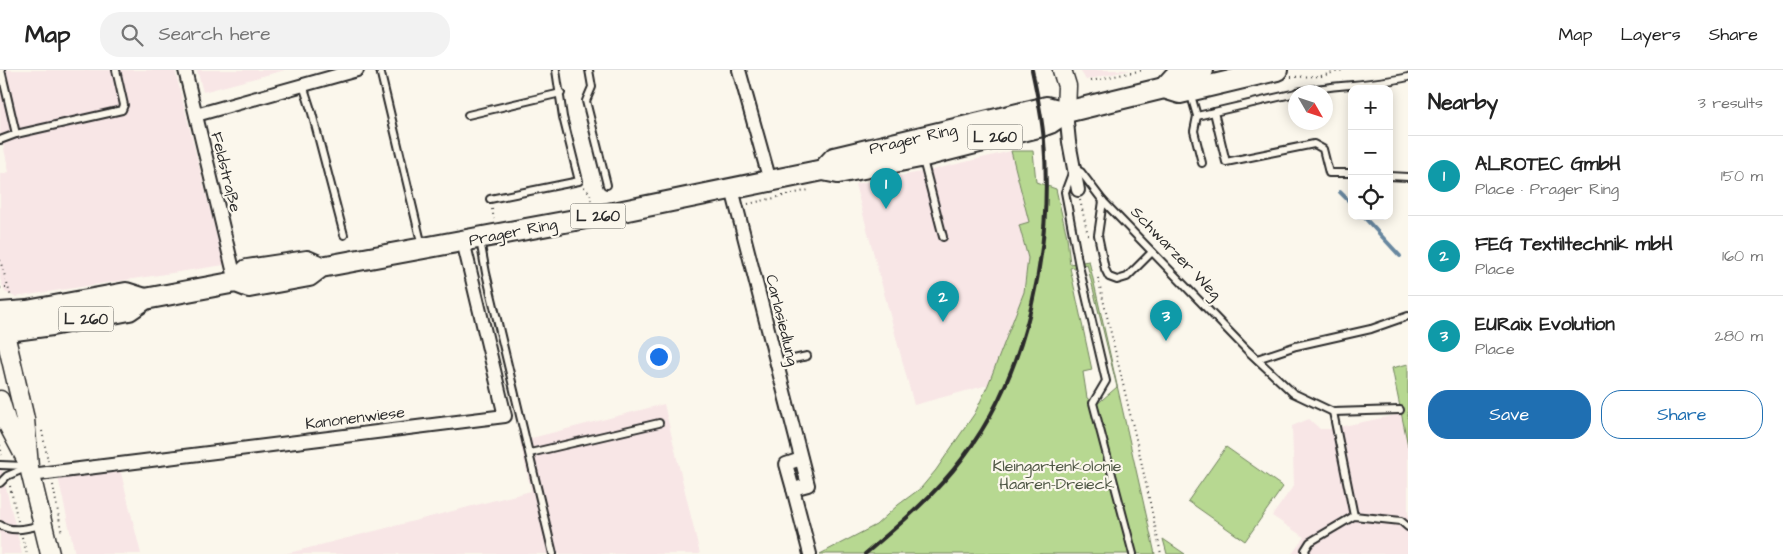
<!DOCTYPE html>
<meta charset="utf-8">
<style>
:root{--surface:#fff;--page:#f2f2f2;--text:#222;--muted:#767676;--line:#e0e0e0;--accent:#1f6fb2}
body{margin:0;font-family:"Architects Daughter",sans-serif;background:var(--page);color:var(--text)}
.controls{position:absolute;right:15px;top:15px;display:grid;overflow:hidden;border-radius:10px;box-shadow:0 2px 12px #0003}
.controls button{width:45px;height:45px;display:grid;place-items:center;padding:0;border:0;border-bottom:1px solid var(--line);background:var(--surface);color:var(--text);font:25px sans-serif}
.compass{position:absolute;left:1288px;top:15px;width:45px;height:45px;border-radius:50%;background:var(--surface);box-shadow:0 2px 12px #0003;rotate:129deg}
.you{position:absolute;left:658px;top:286px;width:18px;height:18px;margin:-12px;border:4px solid #fff;border-radius:50%;background:#1a73e8;box-shadow:0 0 0 8px #1a73e833}
.badge{display:grid;place-items:center;width:32px;height:32px;border-radius:50%;background:var(--accent);color:#fff;font-size:16px;font-weight:700}
.pin{position:absolute;translate:-50% -41px;filter:drop-shadow(0 1px 2px #0008)}
.pin::after{content:'';position:absolute;top:26px;width:18px;height:15px;background:inherit;clip-path:polygon(0 0,100% 0,50% 100%)}
.list{margin:0;padding:0;list-style:none}
h2{display:flex;justify-content:space-between;align-items:center;height:65px;margin:0;padding:0 20px;font-size:21px}
h2 small{font-size:16px;font-weight:400;color:var(--muted)}
.list li{display:grid;grid-template-columns:32px 1fr auto;gap:15px;align-items:center;box-sizing:border-box;height:80px;padding:0 20px;border-top:1px solid var(--line)}
.list b{display:block;font-size:19px;white-space:nowrap}
.list p{margin:0;font-size:16px;white-space:nowrap;color:var(--muted)}
.list em{font-size:16px;font-style:normal;color:var(--muted)}
.actions{display:flex;gap:10px;padding:15px 20px}
.actions a{flex:1;padding:11px 0;border:1px solid var(--accent);border-radius:20px;text-align:center;font-size:18px;color:var(--accent)}
.actions .main{background:var(--accent);color:#fff}
.icon{flex:none;width:28px;height:28px;fill:none;stroke:currentColor;stroke-width:2;stroke-linecap:round;stroke-linejoin:round}
.map{position:relative;flex:none;width:1408px;height:484px;overflow:hidden}
header{display:flex;align-items:center;gap:30px;box-sizing:border-box;height:70px;padding:0 25px;background:var(--surface);border-bottom:1px solid var(--line)}
header strong{font-size:24px}
nav{display:flex;gap:28px;margin-inline-start:auto;font-size:18px}
.search{width:350px;height:45px;background:var(--page);display:flex;align-items:center;gap:12px;box-sizing:border-box;padding:0 18px;border-radius:20px;color:var(--muted);font-size:19px}
main{display:flex}
aside{flex:1;background:var(--surface)}
.map>svg:first-child{display:block}
.built{fill:#f8e6e6}
.green{fill:#b7d891;stroke:#71825e;fill-rule:evenodd}
.lines{fill:none;stroke-linecap:round;stroke-linejoin:round}
.stream{stroke:#67879f;stroke-width:4}
.lane-casing{stroke:#2b2b2b;stroke-width:10}
.street-casing{stroke:#2b2b2b;stroke-width:16}
.secondary-casing{stroke:#2b2b2b;stroke-width:21}
.primary-casing{stroke:#2b2b2b;stroke-width:24}
.path{stroke:#2b2b2b;stroke-width:2;stroke-dasharray:1 4;stroke-linecap:butt}
.lane{stroke:#fbf7ec;stroke-width:6}
.street{stroke:#fbf7ec;stroke-width:12}
.secondary{stroke:#fbf7ec;stroke-width:18}
.primary{stroke:#fbf7ec;stroke-width:20}
.rail{stroke:#2b2b2b;stroke-width:4}
.labels{text-anchor:middle;dominant-baseline:central;stroke-width:4.5;stroke-linejoin:round;paint-order:stroke}
.shield{fill:#fbf7ec;stroke:#696865;stroke-width:1}
.shield-label{font-size:15px;font-weight:bold;fill:#2b2b2b}
.street-label{font-size:16px;fill:#2b2b2b;stroke:#fbf7ec}
.park-label{font-size:16px;fill:#4e5644;stroke:#fbf7ec}
</style>
<header>
<strong>Map</strong>
<div class="search"><svg class="icon" aria-label="search" viewBox="0 0 24 24"><circle cx="10" cy="10" r="6"/><path d="M15 15l6 6"/></svg>Search here</div>
<nav><a>Map</a><a>Layers</a><a>Share</a></nav>
</header>
<main>
<div class="map">
<svg width="1408" height="484" viewBox="0 0 1408 484">
<rect width="100%" height="100%" fill="#fbf7ec"/>
<filter id="ink" filterUnits="userSpaceOnUse"><feTurbulence type="fractalNoise" baseFrequency=".02" numOctaves="2"/><feDisplacementMap in="SourceGraphic" scale="10" xChannelSelector="R" yChannelSelector="G"/><feConvolveMatrix kernelMatrix="1 2 1 2 8 2 1 2 1" color-interpolation-filters="sRGB"/></filter>
<g filter="url(#ink)">
<g class="built">
<path d="M0 0H175L224 195 15 227 5 222 0 209V104L9 102 3 74H0Z"/>
<path d="M197 0H285L203 22Z"/>
<path d="M1080 0H1130L1086 10Z"/>
<path d="M1011 81 1029 152 1019 155 1028 188 1024 222 988 315 914 335 855 114 932 100Z"/>
<path d="M664 334 700 484H285L531 421 520 371Z"/>
<path d="M1401 344 1408 376V484H1292L1304 467 1272 446 1294 415 1292 356 1309 349 1320 359H1329Z"/>
<path d="M0 392 1 397 22 484H0Z"/>
<path d="M120 399 141 484H75L58 407Z"/>
</g>
<g class="green">
<path d="M1011 81H1033L1036 112 1056 119 1067 167 1070 194 1089 191 1155 484H820L876 455 898 435 921 418 936 400 975 343 988 315 1024 222 1028 188 1019 155 1029 152ZM1087 194 1117 317 1096 335 1087 328 1083 302 1092 300 1070 198Z"/>
<path d="M1408 294V376L1392 298Z"/>
<path d="M1226 377 1283 417 1245 471 1188 431Z"/>
<path d="M1163 469 1185 484H1167Z"/>
</g>
<g class="lines">
<g class="stream">
<path d="M1340 122 1352 134"/>
<path d="M1363 146 1400 186"/>
</g>
<defs>
<g id="lane">
<path d="M1 0 16 64"/>
<path d="M380 0 422 176"/>
<path d="M589 0 592 17 586 31 607 115"/>
<path d="M303 15 312 43 344 165"/>
<path d="M1190 22 1197 46 1296 23"/>
<path d="M1297 22C1335 14 1371 16 1408 7"/>
<path d="M1214 42 1226 92 1314 74 1323 79 1329 103H1352"/>
<path d="M468 45 561 23"/>
<path d="M1197 46 1194 61 1202 93"/>
<path d="M0 70 16 64 122 40 124 35 116 0"/>
<path d="M923 90 943 167"/>
<path d="M1389 106 1408 107"/>
<path d="M490 129 579 111 563 47 556 0"/>
<path d="M1103 131 1098 165 1105 199 1109 207 1117 210 1127 207 1152 182"/>
<path d="M480 170 486 203 553 484"/>
<path d="M1257 289 1296 276 1371 259 1408 246"/>
<path d="M776 293 807 286"/>
<path d="M1333 342 1354 446"/>
<path d="M530 383 659 353"/>
<path d="M0 395 26 396"/>
<path d="M0 413 7 406 28 397"/>
<path d="M0 455C13 463 28 458 42 455"/>
<path d="M1133 484 1093 333 1106 311 1079 196 1065 122 1074 98 1081 102 1103 131 1247 280 1293 323 1333 342 1400 340"/>
<path d="M1306 484 1305 480 1310 472 1354 446 1401 451 1408 457"/>
</g>
<g id="street">
<path d="M185 0 236 212"/>
<path d="M739 0 770 111"/>
<path d="M1066 42 1069 72 1078 120"/>
<path d="M196 45 357 0"/>
<path d="M732 119 808 415 793 419 810 484"/>
<path d="M31 405 505 346 463 171"/>
<path d="M793 419 786 394 801 389"/>
</g>
<g id="secondary">
<path d="M1062 0 1067 16 1066 42"/>
<path d="M1 247 25 349 29 397 50 484"/>
<path d="M0 330 7 353 26 389"/>
</g>
<g id="primary">
<path d="M1164 18 1174 7 1203 0"/>
<path d="M823 100 834 88 1039 39 1046 37 1066 42"/>
<path d="M236 212 247 200 307 191 321 197"/>
<path d="M0 243 27 241 126 223 145 229"/>
<path d="M0 262 52 255 129 240 145 229 236 212 249 217 309 206 321 197 613 143 823 100 838 103 920 87 1042 56 1050 53 1066 42 1164 18 1180 23 1277 0"/>
</g>
</defs>
<use href="#lane" class="lane-casing"/>
<use href="#street" class="street-casing"/>
<use href="#secondary" class="secondary-casing"/>
<use href="#primary" class="primary-casing"/>
<g class="path">
<path d="M1291 7 1321 6 1343 0"/>
<path d="M1091 11 1143 0"/>
<path d="M584 117 590 123 591 130"/>
<path d="M1080 130 1088 165"/>
<path d="M748 134 809 120"/>
<path d="M492 139 494 149"/>
<path d="M0 190 11 227"/>
<path d="M1098 208 1140 386 1161 484"/>
<path d="M0 218H7"/>
<path d="M42 361 48 391"/>
<path d="M0 375 2 385"/>
<path d="M53 415 62 464"/>
<path d="M10 416 18 451"/>
<path d="M22 467 27 484"/>
</g>
<use href="#lane" class="lane"/>
<use href="#street" class="street"/>
<use href="#secondary" class="secondary"/>
<use href="#primary" class="primary"/>
<path class="rail" d="M865 484C899 455 935 425 962 389 1028 303 1053 177 1044 71 1042 47 1037 23 1032 0"/>
</g>
</g>
<g class="labels">
<g class="shield">
<rect x="967.5" y="54.5" width="55" height="25" rx="4"/>
<rect x="570.5" y="133.5" width="55" height="25" rx="4"/>
<rect x="58.5" y="236.5" width="55" height="25" rx="4"/>
</g>
<g class="shield-label">
<text x="995" y="67">L 260</text>
<text x="598" y="146">L 260</text>
<text x="86" y="249">L 260</text>
</g>
<g class="street-label">
<text transform="translate(913 69) rotate(-13)">Prager Ring</text>
<text transform="translate(226 102) rotate(76)">Feldstraße</text>
<text transform="translate(513 162) rotate(-11)">Prager Ring</text>
<text transform="translate(1176 183) rotate(46)">Schwarzer Weg</text>
<text transform="translate(782 250) rotate(76)">Carlasiedlung</text>
<text transform="translate(355 348) rotate(-7)">Kanonenwiese</text>
</g>
<g class="park-label">
<text x="1057" y="396">Kleingartenkolonie<tspan x="1057" dy="18">Haaren-Dreieck</tspan></text>
</g>
</g>
</svg>
<div class="controls">
<button>+</button>
<button>−</button>
<button><svg class="icon" aria-label="locate" viewBox="0 0 24 24"><circle cx="12" cy="12" r="6"/><path d="M12 2v4M12 18v4M2 12h4M18 12h4"/></svg></button>
</div>
<svg class="compass" viewBox="-18 -18 36 36"><path d="M0-13l5 13h-10z" fill="#e53935"/><path d="M0 13l5-13h-10z" fill="#767676"/></svg>
<div class="you"></div>
<div class="pin badge" style="left:886px;top:139px;background:#0f9aa8">1</div>
<div class="pin badge" style="left:943px;top:252px;background:#0f9aa8">2</div>
<div class="pin badge" style="left:1166px;top:271px;background:#0f9aa8">3</div>
</div>
<aside>
<h2>Nearby<small>3 results</small></h2>
<ul class="list">
<li><span class="badge" style="background:#0f9aa8">1</span><div><b>ALROTEC GmbH</b><p>Place · Prager Ring</p></div><em>150 m</em></li>
<li><span class="badge" style="background:#0f9aa8">2</span><div><b>FEG Textiltechnik mbH</b><p>Place</p></div><em>160 m</em></li>
<li><span class="badge" style="background:#0f9aa8">3</span><div><b>EURaix Evolution</b><p>Place</p></div><em>280 m</em></li>
</ul>
<div class="actions"><a class="main">Save</a><a>Share</a></div>
</aside>
</main>
